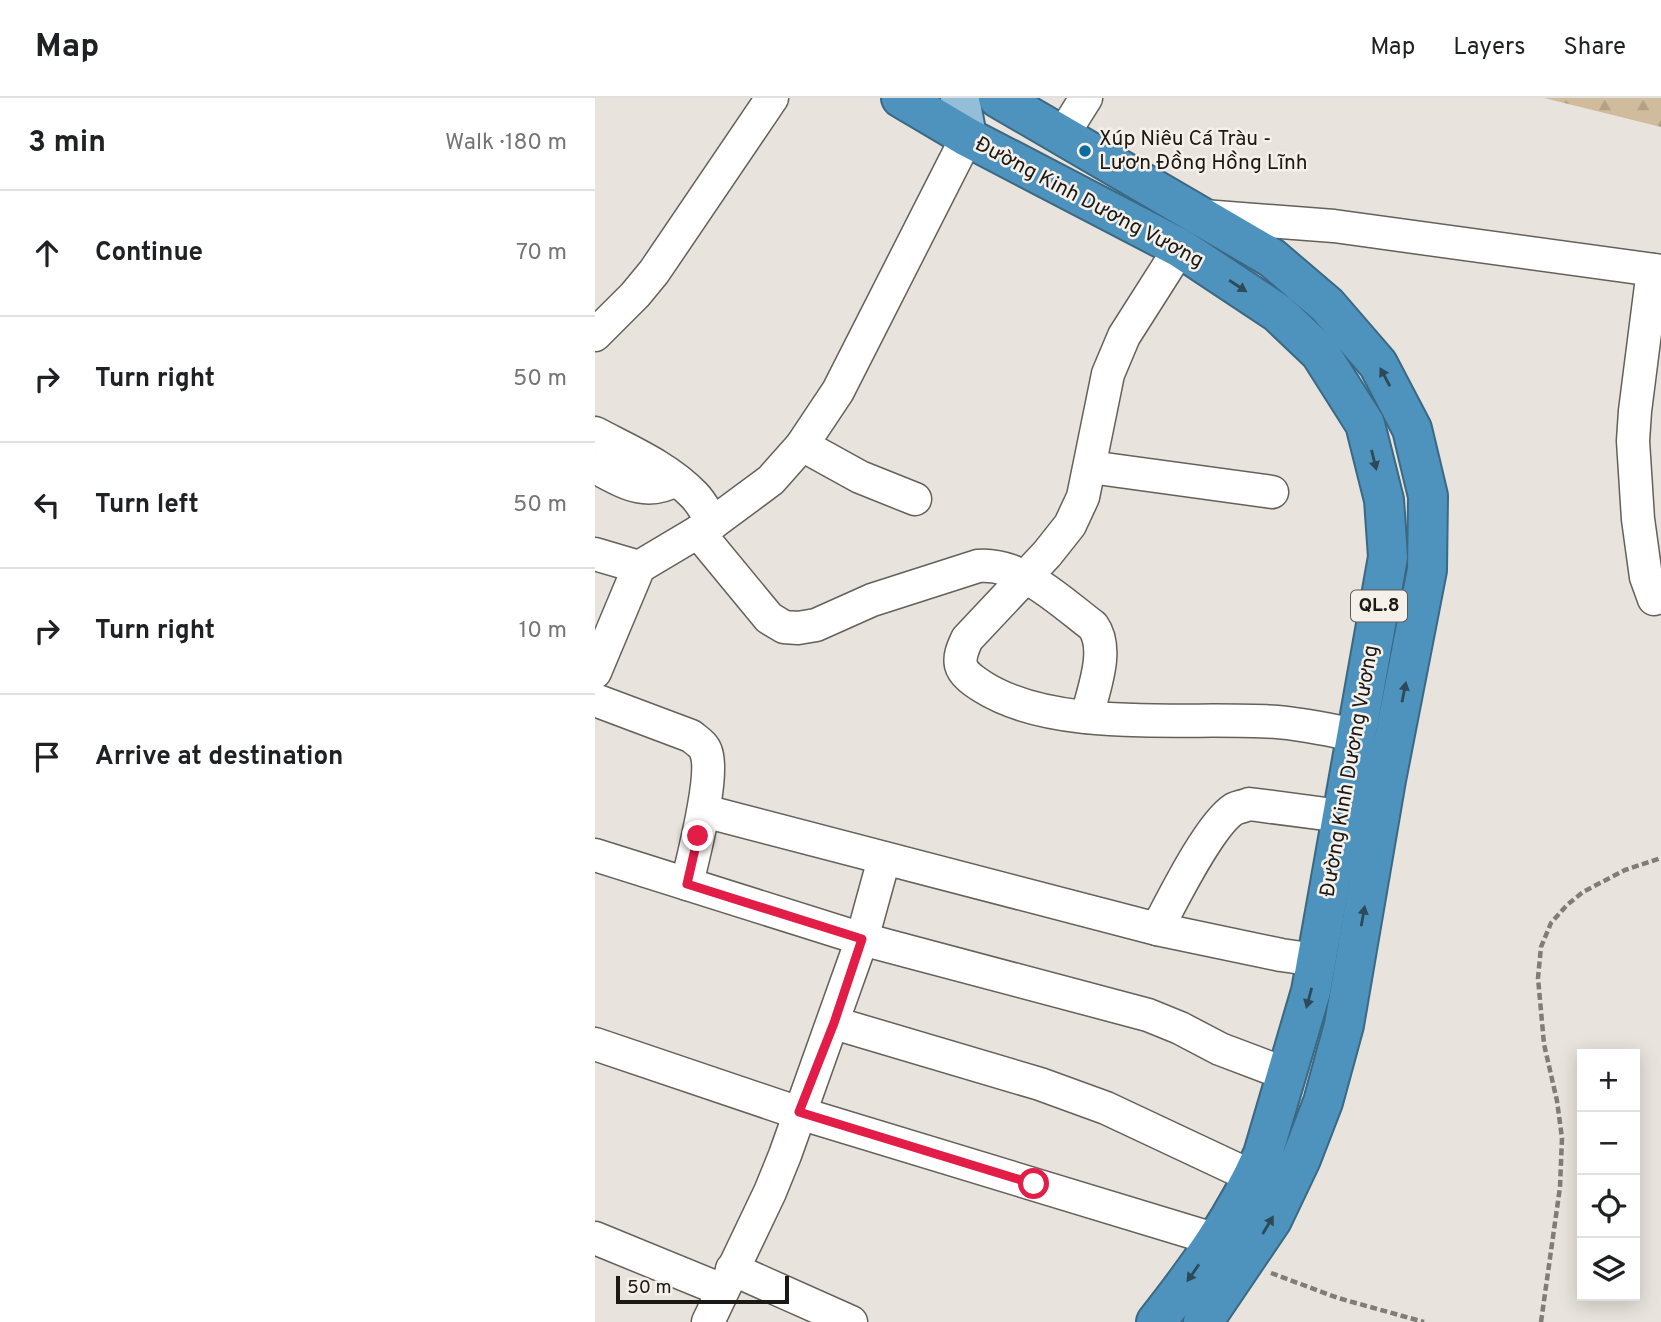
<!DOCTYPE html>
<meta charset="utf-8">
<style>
:root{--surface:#fff;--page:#f2f2f2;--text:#202124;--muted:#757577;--line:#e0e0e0}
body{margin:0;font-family:Overpass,sans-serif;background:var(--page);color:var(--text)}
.controls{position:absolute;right:21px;bottom:21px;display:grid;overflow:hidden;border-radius:0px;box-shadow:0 4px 18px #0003}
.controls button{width:63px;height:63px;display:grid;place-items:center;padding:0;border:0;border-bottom:2px solid var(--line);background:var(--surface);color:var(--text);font:35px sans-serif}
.scale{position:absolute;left:21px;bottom:18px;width:173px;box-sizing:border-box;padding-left:7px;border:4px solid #1a1916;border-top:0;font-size:19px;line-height:24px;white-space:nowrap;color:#1a1916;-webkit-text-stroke:5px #f5f0ea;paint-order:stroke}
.stop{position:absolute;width:21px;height:21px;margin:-16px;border:5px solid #e11d48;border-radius:50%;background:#fff}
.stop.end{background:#e11d48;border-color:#fff;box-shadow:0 2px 7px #0008}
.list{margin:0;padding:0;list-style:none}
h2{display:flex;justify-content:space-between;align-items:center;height:91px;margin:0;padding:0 28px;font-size:30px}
h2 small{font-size:23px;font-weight:400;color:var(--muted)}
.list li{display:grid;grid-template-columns:46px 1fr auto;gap:21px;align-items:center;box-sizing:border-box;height:126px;padding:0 28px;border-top:2px solid var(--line)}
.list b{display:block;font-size:26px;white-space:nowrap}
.list em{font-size:23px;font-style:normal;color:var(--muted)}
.icon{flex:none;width:38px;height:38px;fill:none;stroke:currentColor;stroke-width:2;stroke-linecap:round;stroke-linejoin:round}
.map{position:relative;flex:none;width:1066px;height:1224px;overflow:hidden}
header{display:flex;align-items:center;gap:42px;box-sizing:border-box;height:98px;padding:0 35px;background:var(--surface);border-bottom:2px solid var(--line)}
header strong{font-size:33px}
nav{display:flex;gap:38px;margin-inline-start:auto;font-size:24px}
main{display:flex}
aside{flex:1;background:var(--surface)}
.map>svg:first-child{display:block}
.forest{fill:url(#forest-firs)}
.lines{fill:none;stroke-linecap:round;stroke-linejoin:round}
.minor-casing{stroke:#64605a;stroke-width:35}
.major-casing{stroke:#3b6883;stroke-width:42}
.highway-casing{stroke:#3b6883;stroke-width:42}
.path{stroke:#807d78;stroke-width:4.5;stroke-dasharray:7 3.5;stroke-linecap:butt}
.minor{stroke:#fff;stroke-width:32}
.major{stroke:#94bed7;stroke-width:38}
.highway{stroke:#4d93bd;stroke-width:38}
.oneway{fill:#2e4a59}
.route{stroke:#e11d48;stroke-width:9}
.poi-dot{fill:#0b6d9b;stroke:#f5f0ea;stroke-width:2.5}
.labels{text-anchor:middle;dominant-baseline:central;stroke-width:5;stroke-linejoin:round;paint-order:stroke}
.shield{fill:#f5f0ea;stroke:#5c5a56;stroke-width:2}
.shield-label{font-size:19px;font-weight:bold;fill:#1a1916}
.poi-label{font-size:21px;fill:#1a1916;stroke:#f5f0ea;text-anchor:start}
.street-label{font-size:21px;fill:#1a1916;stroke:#f5f0ea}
</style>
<header>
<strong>Map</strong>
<nav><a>Map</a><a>Layers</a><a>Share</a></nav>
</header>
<main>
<aside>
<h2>3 min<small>Walk · 180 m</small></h2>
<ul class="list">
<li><svg class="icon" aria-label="ahead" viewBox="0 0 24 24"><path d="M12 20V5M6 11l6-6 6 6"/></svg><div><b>Continue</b></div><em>70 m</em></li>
<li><svg class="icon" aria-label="right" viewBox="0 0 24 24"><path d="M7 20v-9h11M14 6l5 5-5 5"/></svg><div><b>Turn right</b></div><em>50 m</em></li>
<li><svg class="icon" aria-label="left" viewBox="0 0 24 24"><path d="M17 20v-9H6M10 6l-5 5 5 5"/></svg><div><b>Turn left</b></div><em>50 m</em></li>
<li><svg class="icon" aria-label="right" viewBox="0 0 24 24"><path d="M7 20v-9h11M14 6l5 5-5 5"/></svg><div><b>Turn right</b></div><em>10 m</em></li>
<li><svg class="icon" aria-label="arrive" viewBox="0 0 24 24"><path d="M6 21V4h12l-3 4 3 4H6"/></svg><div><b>Arrive at destination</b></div></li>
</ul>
</aside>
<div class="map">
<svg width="1066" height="1224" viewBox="0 0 1066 1224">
<defs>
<pattern id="forest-firs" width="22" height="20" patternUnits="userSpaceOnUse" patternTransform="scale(1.75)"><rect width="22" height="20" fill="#d1bb9d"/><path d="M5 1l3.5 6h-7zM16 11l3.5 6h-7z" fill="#b3a086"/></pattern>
</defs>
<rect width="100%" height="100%" fill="#e8e3dc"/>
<path class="forest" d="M949 0H1066V29Z"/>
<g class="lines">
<defs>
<g id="minor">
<path d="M467 38 491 0"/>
<path d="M608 118 739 128 1066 173"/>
<path d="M585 150 529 238 513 276 488 399 475 427 452 456 372 541C368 550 364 558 366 567 368 576 380 584 388 589 463 636 595 618 682 624 708 626 734 632 761 637"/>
<path d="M1058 172 1040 313 1038 343 1043 421 1051 479 1059 501"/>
<path d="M0 237 40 197 59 174 177 0"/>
<path d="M0 335C34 353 72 369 99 397 107 405 112 416 118 425"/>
<path d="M207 347 265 379 320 401"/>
<path d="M0 369C29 384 50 399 81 382"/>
<path d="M495 369 677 394"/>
<path d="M103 434 174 520 189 529 203 530 221 527 277 502 383 468C426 464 466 504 498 528 515 552 498 592 492 619"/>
<path d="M0 456 44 469"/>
<path d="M0 574 44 469 118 425 176 382 207 347 243 293 372 39"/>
<path d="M0 602 96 638C102 643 109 647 111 654 120 678 98 759 92 786"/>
<path d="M109 713 562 831 686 857 721 862"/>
<path d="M0 757 267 841 553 917 585 930 625 951 691 976"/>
<path d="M562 831C577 803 614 727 639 711 643 709 650 708 654 706L746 718"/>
<path d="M239 925 445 986 511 1010 658 1079"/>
<path d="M0 946 204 1015 622 1142"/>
<path d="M0 1140 127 1192"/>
<path d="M137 1171 256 1224"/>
<path d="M113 1224 175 1094 190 1057 267 841 289 761"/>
</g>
<path id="major" d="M365 0 372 39"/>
<g id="highway">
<path d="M306 0 372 39 585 150 683 215 725 255 770 326 789 402 793 459 716 893 668 1056C641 1118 602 1172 561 1224"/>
<path d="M403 0 677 160 732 207 783 266 817 331 833 398 832 472 791 682 749 927 728 1004 706 1061 677 1122 608 1224"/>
</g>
</defs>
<use href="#minor" class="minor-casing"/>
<use href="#major" class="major-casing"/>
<use href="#highway" class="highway-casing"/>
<g class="path">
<path d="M676 1175 743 1200 829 1224"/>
<path d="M946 1224 965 1089 967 1040 962 1003 949 946 943 880 946 849 956 825 972 807 988 794 1030 772 1066 760"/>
</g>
<use href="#minor" class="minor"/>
<use href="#major" class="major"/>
<use href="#highway" class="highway"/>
</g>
<defs><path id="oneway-solid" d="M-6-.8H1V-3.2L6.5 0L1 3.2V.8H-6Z" transform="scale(1.75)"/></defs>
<g class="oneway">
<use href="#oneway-solid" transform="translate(643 188) rotate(33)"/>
<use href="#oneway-solid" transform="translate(790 279) rotate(-118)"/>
<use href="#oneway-solid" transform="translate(779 362) rotate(76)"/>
<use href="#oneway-solid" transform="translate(809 594) rotate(-79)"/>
<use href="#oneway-solid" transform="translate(768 818) rotate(-80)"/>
<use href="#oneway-solid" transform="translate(714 900) rotate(105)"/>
<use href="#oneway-solid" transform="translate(673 1127) rotate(-59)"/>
<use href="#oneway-solid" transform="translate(598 1175) rotate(125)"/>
</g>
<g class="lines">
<path class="route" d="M103 738 92 786 267 841 239 925 204 1014 439 1086"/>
</g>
<circle class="poi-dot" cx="490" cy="53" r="7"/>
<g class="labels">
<rect class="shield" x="756" y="492.5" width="56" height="31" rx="5"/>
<g class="shield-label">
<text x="784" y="508">QL.8</text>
</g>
<g class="poi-label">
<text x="504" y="41">Xúp Niêu Cá Tràu -<tspan x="504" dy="24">Lươn Đồng Hồng Lĩnh</tspan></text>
</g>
<g class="street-label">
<text transform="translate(494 105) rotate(28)">Đường Kinh Dương Vương</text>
<text transform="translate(755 673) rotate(-80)">Đường Kinh Dương Vương</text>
</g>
</g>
</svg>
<div class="controls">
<button>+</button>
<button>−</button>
<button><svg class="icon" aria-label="locate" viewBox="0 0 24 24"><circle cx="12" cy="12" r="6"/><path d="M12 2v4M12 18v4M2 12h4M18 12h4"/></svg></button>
<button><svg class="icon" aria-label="layers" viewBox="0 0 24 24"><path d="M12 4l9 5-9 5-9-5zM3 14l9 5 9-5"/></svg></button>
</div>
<div class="scale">50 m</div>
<div class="stop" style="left:439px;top:1086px"></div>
<div class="stop end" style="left:103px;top:738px"></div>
</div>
</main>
